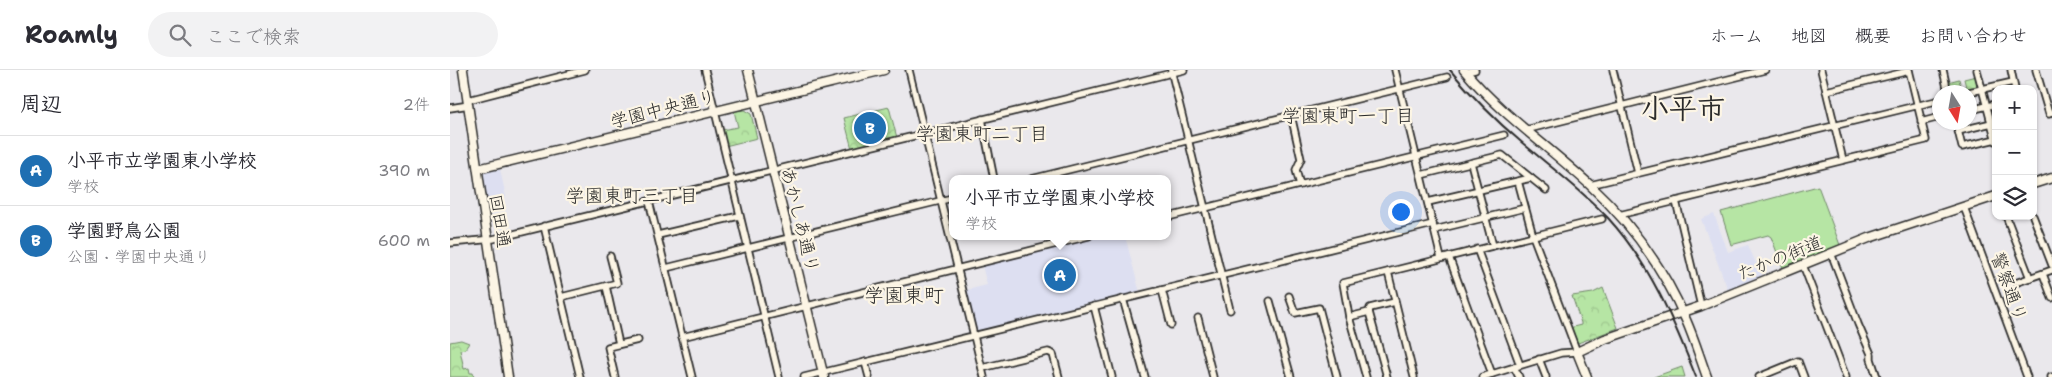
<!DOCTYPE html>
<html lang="ja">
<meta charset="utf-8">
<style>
:root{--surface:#fff;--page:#f2f2f3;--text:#2b2b33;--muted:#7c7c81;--line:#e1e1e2;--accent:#1f6fb2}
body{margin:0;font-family:"Shantell Sans","Klee One",sans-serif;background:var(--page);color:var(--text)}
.controls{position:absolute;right:15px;top:15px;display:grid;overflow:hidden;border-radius:10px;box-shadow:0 1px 4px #0004}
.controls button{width:45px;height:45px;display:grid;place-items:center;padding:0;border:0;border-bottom:1px solid var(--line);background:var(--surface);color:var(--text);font:25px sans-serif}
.compass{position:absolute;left:1482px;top:15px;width:45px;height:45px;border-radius:50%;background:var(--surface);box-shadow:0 1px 4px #0004;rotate:169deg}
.you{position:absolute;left:950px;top:141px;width:18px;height:18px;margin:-12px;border:4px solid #fff;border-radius:50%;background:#1a73e8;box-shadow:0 0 0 8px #1a73e833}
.badge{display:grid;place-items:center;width:32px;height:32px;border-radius:50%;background:var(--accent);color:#fff;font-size:16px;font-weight:700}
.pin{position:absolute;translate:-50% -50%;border:2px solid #fff;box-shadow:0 1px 5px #0006}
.popup{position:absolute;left:499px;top:105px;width:222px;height:65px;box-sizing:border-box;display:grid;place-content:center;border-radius:10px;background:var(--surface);filter:drop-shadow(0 1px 4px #0005);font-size:16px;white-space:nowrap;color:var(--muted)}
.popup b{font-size:19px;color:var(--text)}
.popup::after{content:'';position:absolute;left:50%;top:100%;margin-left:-10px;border:10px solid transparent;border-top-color:var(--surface)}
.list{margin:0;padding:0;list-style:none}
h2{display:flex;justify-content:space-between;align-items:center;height:65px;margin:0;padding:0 20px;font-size:21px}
h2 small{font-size:16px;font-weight:400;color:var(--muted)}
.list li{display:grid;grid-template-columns:32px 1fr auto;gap:15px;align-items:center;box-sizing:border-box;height:70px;padding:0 20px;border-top:1px solid var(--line)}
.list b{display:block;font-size:19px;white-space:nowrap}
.list p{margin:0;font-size:16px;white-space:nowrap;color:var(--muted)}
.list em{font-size:16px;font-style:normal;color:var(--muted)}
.icon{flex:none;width:28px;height:28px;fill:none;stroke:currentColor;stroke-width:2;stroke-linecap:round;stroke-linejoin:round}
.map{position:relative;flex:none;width:1602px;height:307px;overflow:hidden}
header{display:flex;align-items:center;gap:30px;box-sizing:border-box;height:70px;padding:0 25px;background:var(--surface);border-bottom:1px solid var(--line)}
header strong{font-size:24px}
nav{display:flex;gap:28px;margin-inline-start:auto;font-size:18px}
.search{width:350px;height:45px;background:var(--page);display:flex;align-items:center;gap:12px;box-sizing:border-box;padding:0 18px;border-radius:28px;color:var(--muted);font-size:19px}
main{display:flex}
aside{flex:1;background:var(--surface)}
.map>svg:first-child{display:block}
.built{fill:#dddff1}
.park{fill:url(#park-crowns);stroke:#708868}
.garden{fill:#b6e5a4;stroke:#708868}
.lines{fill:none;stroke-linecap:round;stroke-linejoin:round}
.street-casing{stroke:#2b2b2b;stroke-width:9}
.secondary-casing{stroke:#2b2b2b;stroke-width:11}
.street{stroke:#fcf5e5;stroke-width:5.5}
.secondary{stroke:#fcf5e5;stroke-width:8}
.rail{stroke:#2b2b2b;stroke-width:2}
.labels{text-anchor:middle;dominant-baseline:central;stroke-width:4.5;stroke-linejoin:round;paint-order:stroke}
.street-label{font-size:18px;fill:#2b2b2b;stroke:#fcf5e5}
.neighbourhood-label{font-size:19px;fill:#2b2b2b;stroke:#fcf5e5}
.quarter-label{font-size:20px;fill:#2b2b2b;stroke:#fcf5e5}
.town-label{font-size:28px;font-weight:bold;fill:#2b2b2b;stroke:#fcf5e5}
</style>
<header>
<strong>Roamly</strong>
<div class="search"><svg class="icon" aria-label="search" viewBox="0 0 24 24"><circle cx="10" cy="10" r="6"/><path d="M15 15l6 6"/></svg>ここで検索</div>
<nav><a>ホーム</a><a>地図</a><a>概要</a><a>お問い合わせ</a></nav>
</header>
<main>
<aside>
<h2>周辺<small>2件</small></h2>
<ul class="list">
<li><span class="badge">A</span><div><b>小平市立学園東小学校</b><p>学校</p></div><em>390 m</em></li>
<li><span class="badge">B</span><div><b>学園野鳥公園</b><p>公園 · 学園中央通り</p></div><em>600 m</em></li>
</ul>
</aside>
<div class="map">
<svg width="1602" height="307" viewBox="0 0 1602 307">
<defs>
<pattern id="park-crowns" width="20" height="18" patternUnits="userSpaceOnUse" patternTransform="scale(1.25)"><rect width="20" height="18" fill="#b6e5a4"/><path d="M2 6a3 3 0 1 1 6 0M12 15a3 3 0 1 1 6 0" fill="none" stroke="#9dc58d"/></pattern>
</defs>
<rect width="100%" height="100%" fill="#eae8ec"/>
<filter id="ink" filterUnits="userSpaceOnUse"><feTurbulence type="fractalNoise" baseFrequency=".02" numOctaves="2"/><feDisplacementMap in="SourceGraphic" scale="10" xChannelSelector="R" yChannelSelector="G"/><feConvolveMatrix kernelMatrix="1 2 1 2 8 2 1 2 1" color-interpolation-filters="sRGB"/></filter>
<g filter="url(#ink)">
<g class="built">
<path d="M50 99 56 127 36 132 32 106 35 102Z"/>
<path d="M1264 144 1278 182 1298 175 1312 207 1278 220 1251 149Z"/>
<path d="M651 166H675L690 223 527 263 517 220 537 215 532 195Z"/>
</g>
<g class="park">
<path d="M1526 6 1529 18 1517 21 1514 9Z"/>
<path d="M1509 9 1512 21 1501 22 1498 12Z"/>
<path d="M439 37 447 68 402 79 394 48Z"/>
<path d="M294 40 301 44 307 68 275 76 271 60 288 57 284 41Z"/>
<path d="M1153 218 1168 258 1128 273H1124L1119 258 1131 255V253L1122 226 1143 223Z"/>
<path d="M11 270 19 273 15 279 10 280 14 299 19 298 20 303H23L24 307H0V272Z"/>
<path d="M1232 297 1235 307H1204Z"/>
</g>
<path class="garden" d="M1368 116 1390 175 1333 198 1321 167 1318 165 1281 175 1271 142Z"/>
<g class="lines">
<defs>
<g id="street">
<path d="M255 0 329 307"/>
<path d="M459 0 534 307"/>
<path d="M721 0 780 240"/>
<path d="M945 0 991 188"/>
<path d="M1163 0 1188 103"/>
<path d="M1371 0 1393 90"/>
<path d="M1493 0 1498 22"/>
<path d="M1527 0 1546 71"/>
<path d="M1561 0 1565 19"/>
<path d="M1586 0 1599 44 1602 43"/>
<path d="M1016 2 1025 0"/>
<path d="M1376 21 1459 1"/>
<path d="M1519 22 1563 12"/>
<path d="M18 30 135 0"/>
<path d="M0 38 19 35"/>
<path d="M1520 40 1546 34"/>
<path d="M841 45 851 89 846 100 850 115"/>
<path d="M532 49 544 109"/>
<path d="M1471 52 1490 47"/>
<path d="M1506 52 1512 77 1546 69"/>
<path d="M1075 60 1315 0"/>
<path d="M1508 61 1546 52"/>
<path d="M1021 93 1043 176"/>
<path d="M971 105 1052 85 1096 120"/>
<path d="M581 109 997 7"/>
<path d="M1068 111 1083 166 1152 149"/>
<path d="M1140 115 1490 30"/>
<path d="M199 131 242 307"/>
<path d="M1226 131 1251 236"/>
<path d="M978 132 1081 108"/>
<path d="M1514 137 1577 307"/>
<path d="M1169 145 1476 70 1459 0"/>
<path d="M1556 146 1580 208"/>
<path d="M1583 146 1602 195"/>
<path d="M718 147 1054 65"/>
<path d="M94 156 130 307"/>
<path d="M984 160 1075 138"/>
<path d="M208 165 289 146"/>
<path d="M0 173 43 169 734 0"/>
<path d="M1027 179 1070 295"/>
<path d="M1381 183 1408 254 1421 284V289L1427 307"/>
<path d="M999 187 1042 304"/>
<path d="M1353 195 1396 307"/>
<path d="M216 198 502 128"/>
<path d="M938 202 964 307"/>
<path d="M1593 204 1602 228"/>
<path d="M1568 212 1602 200"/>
<path d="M156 216 169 274"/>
<path d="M712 220 721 255"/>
<path d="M839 226 845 243 869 238 887 307"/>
<path d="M111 227 167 213 160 186"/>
<path d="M673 229 695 307"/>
<path d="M820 231 841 307"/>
<path d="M644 236 662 307"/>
<path d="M919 242 937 307"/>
<path d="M899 247 919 242 920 238 945 232"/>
<path d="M748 248 763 307"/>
<path d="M232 267 639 166"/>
<path d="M1089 289 1096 307"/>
<path d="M415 292 419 307"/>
<path d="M1064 297 1069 307"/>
<path d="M532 298 598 282 603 284 609 307"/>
<path d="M165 307 158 277 188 270"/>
<path d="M354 307 983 154"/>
<path d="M916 307 899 247 893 213 1083 166 1127 282 1111 283 1032 307"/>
<path d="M1309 307 1348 291 1354 307"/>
<path d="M1601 307H1602"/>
</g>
<g id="secondary">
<path d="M13 0 58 307"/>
<path d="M298 0 374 307"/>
<path d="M1014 0C1051 44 1098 76 1140 115 1181 153 1214 199 1236 250 1244 268 1250 288 1257 307"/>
<path d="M28 99 434 0"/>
<path d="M1583 114 1602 108"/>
<path d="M1137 307 1127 282 1155 269 1251 236 1419 168 1546 126"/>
</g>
</defs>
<use href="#street" class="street-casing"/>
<use href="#secondary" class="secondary-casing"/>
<use href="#street" class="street"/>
<use href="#secondary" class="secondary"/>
<path class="rail" d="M1000 0C1021 25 1044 49 1069 70 1099 96 1131 119 1158 148 1200 194 1223 249 1246 307"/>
</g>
</g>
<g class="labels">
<g class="street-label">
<text transform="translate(213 39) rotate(-14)">学園中央通り</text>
<text transform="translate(350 150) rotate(76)">あかしあ通り</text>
<text transform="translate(50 151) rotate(81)">回田通</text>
<text transform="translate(1330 188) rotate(-22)">たかの街道</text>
<text transform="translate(1559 217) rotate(70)">警察通り</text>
</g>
<g class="neighbourhood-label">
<text x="898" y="45">学園東町一丁目</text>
<text x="532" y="63">学園東町二丁目</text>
<text x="182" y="125">学園東町三丁目</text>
</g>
<g class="quarter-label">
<text x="454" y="225">学園東町</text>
</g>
<g class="town-label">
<text x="1233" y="38">小平市</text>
</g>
</g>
</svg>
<div class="controls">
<button>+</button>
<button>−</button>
<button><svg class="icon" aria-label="layers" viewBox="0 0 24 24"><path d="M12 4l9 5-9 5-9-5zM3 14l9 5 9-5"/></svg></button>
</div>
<svg class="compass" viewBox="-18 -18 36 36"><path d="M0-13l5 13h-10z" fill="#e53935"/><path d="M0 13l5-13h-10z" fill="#7c7c81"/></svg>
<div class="you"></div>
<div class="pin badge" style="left:610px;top:205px">A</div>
<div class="popup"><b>小平市立学園東小学校</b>学校</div>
<div class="pin badge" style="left:420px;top:58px">B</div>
</div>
</main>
